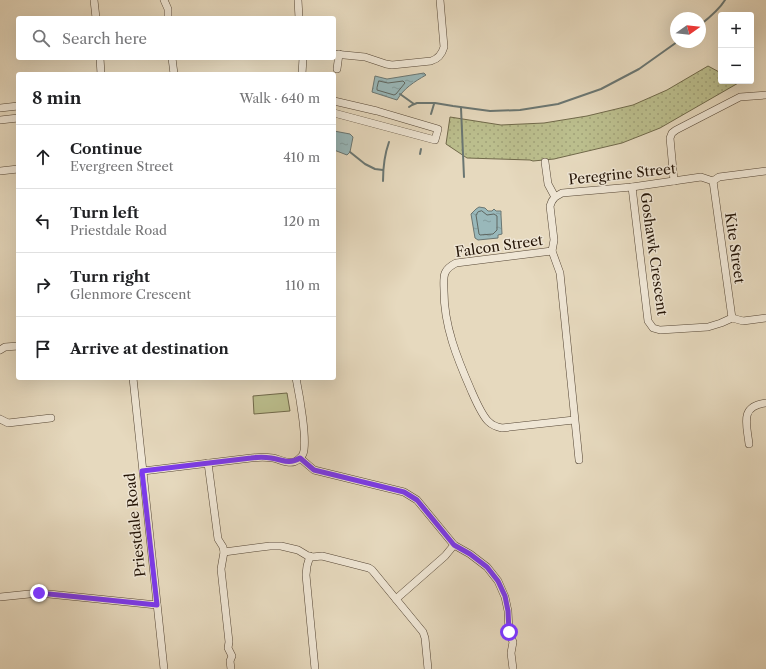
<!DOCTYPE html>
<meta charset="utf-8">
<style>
:root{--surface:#fff;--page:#f6f6f6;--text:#202124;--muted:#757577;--line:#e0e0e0}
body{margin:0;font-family:"Libre Caslon Text",serif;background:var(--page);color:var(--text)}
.controls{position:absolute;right:12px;top:12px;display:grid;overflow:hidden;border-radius:4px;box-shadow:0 4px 16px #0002}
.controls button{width:36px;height:36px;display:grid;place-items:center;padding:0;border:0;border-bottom:1px solid var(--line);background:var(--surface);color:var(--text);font:20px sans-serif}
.compass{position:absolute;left:670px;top:12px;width:36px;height:36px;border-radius:50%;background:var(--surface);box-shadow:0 4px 16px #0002;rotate:75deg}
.stop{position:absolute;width:12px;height:12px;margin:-9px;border:3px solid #7c3aed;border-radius:50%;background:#fff}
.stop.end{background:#7c3aed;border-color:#fff;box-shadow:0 1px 4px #0008}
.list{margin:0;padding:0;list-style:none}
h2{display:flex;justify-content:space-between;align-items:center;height:52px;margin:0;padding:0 16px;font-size:17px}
h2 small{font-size:13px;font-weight:400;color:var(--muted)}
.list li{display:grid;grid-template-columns:26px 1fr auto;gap:12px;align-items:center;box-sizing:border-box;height:64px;padding:0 16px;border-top:1px solid var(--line)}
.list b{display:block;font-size:15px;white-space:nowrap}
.list p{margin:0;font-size:13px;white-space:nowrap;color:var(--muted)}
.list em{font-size:13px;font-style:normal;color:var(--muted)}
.icon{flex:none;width:22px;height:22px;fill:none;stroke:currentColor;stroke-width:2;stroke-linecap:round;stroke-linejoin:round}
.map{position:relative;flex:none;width:766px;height:669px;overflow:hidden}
.search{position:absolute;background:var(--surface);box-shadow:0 4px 16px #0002;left:16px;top:16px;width:320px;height:44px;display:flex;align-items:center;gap:10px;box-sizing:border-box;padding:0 14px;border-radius:4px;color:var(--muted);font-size:15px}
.panel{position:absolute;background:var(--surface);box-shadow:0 4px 16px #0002;left:16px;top:72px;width:320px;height:308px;border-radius:4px}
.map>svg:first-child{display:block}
.grass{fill:url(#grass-dots);stroke:#70694a}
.garden{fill:#bbbe8d;stroke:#70694a}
.water{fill:url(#water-ripples);stroke:#6a7672}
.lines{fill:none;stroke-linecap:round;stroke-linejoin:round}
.shore{stroke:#5e6660;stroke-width:1}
.stream{stroke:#6a7672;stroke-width:2}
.minor-casing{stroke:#544534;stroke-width:8}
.minor{stroke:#efe6d5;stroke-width:7}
.route{stroke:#7c3aed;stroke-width:5}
.labels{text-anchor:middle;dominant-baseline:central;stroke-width:3;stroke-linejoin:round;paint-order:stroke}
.street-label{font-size:14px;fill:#241406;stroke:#efe6d5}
</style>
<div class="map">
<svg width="766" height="669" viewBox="0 0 766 669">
<defs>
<pattern id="grass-dots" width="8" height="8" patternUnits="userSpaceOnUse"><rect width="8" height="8" fill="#bbbe8d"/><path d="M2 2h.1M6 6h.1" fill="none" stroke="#a1a278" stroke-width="1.8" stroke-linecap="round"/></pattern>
<pattern id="water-ripples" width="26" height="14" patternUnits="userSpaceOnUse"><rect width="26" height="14" fill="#99b8ba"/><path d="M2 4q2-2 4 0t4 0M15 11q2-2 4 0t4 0" fill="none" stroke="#849d9e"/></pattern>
</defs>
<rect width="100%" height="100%" fill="#e6d9be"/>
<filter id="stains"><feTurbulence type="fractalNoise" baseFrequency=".005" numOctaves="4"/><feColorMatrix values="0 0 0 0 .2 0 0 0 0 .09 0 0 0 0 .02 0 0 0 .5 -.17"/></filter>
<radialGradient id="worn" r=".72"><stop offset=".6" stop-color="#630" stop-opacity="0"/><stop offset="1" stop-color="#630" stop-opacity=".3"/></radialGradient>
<path class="grass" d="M708 66 721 73V81H737L740 82 660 128 622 143 554 159 533 161 530 160 467 158 446 144 450 117 501 125 544 123 587 116 633 105 667 90Z"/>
<path class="garden" d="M287 393 290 411 254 414 253 396Z"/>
<g class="water">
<path d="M424 73 426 75C414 82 404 88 397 100L372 92 375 76 387 79Z"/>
<path d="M334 131 350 134 353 137 350 152 347 155 334 150Z"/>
<path d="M479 207 485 208 488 211H492L494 209 496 211H501V215L502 234 498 235V238L478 240 475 238 471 214 476 209Z"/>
</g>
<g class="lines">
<g class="shore">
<path d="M379 81 388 83 403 81 405 83 396 94 394 95 377 90V88Z"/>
<path d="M482 211 487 215 494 214 497 216V230L493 234 480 235 479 234 476 215 478 212Z"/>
</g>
<g class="stream">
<path d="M700 25C709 18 719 10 725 0"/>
<path d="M400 94 414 104"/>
<path d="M409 107 412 105 417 103H435L453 106 490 111 520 110 558 104 601 89 639 69 677 42"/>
<path d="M461 108 464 177"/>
<path d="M431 114 434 104"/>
<path d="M350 152 365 164 375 169 383 170"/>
<path d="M420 154 421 149"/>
<path d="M383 181C383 166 384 156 389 142"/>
</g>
<defs>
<g id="minor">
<path d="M94 0 96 18"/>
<path d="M164 0 168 9V18"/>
<path d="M298 0 299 18"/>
<path d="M334 54 365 57 386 64 392 65 431 61C438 59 442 54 444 47L440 0"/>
<path d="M100 58 101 74"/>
<path d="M172 58 174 74"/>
<path d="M337 69 339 54"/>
<path d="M302 74 303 58"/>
<path d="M334 101 377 111 438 129 435 140 334 113"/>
<path d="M0 108 18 106"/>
<path d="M0 120 18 118"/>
<path d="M545 162 548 184 555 197"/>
<path d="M0 171 18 169"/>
<path d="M674 181 670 138 672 133 676 130 740 97 766 95"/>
<path d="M713 181 732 318"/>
<path d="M632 187 648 321 653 328 660 330 708 327 721 323 732 318 743 321 766 318"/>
<path d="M552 251 456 263C452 265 447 268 445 273 443 278 444 286 444 291 444 326 457 358 471 390 475 399 482 416 489 422 493 426 497 427 502 428L574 420"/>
<path d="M0 350 5 347 18 346"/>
<path d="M133 378 164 669"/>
<path d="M0 419 8 423 51 418"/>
<path d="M749 444C747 425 739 406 766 403"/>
<path d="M300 458 314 470 404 492 417 500 454 545 470 554 487 567 498 581 505 597 508 611 509 632 513 642 511 653 513 669"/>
<path d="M579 460 560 273 552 251 554 240 550 206 552 201 555 197 562 193 632 187 701 177 713 181 719 177 766 171"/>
<path d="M208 463 218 539 223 547 224 552 221 569 229 642 228 648 232 656 230 661 231 669"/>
<path d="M143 471 251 458C259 457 266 457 273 458 279 459 287 464 294 462 297 461 302 457 303 454 308 442 299 393 296 378"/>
<path d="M224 552 270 546H281L298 550 308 556 312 557 322 556 369 568 372 570 423 632 425 638 428 669"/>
<path d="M310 556 307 566 306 575 315 669"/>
<path d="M0 597 39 593 157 605"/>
<path d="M396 599 445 556 454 545"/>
</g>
</defs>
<use href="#minor" class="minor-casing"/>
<use href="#minor" class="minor"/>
</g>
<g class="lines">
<path class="route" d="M39 593 157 605 142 471 251 458C258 457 265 457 271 458 284 460 288 465 300 458L314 470 404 492 417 500 454 545 470 554 487 567 498 581 505 596 508 611 509 632"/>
</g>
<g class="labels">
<g class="street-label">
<text transform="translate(622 174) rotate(-6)">Peregrine Street</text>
<text transform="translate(499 246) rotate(-8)">Falcon Street</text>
<text transform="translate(735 248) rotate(82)">Kite Street</text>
<text transform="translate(654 254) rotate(82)">Goshawk Crescent</text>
<text transform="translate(135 525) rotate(-96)">Priestdale Road</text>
</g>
</g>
<rect width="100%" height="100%" filter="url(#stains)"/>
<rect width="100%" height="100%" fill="url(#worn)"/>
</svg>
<div class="controls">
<button>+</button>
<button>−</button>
</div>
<svg class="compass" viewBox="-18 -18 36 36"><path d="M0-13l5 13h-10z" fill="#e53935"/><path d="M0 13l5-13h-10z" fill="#757577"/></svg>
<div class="stop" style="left:509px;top:632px"></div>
<div class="stop end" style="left:39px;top:593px"></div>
<div class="search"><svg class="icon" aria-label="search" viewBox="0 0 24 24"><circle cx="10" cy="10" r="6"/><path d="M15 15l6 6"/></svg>Search here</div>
<section class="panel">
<h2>8 min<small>Walk · 640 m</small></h2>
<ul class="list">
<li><svg class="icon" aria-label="ahead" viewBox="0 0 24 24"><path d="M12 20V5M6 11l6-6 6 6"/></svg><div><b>Continue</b><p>Evergreen Street</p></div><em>410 m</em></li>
<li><svg class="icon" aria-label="left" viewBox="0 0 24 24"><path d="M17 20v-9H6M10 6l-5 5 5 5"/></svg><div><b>Turn left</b><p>Priestdale Road</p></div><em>120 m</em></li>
<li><svg class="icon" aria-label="right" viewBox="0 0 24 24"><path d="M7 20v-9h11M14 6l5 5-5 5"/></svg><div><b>Turn right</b><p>Glenmore Crescent</p></div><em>110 m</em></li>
<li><svg class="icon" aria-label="arrive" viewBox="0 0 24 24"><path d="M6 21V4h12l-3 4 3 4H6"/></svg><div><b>Arrive at destination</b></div></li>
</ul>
</section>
</div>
